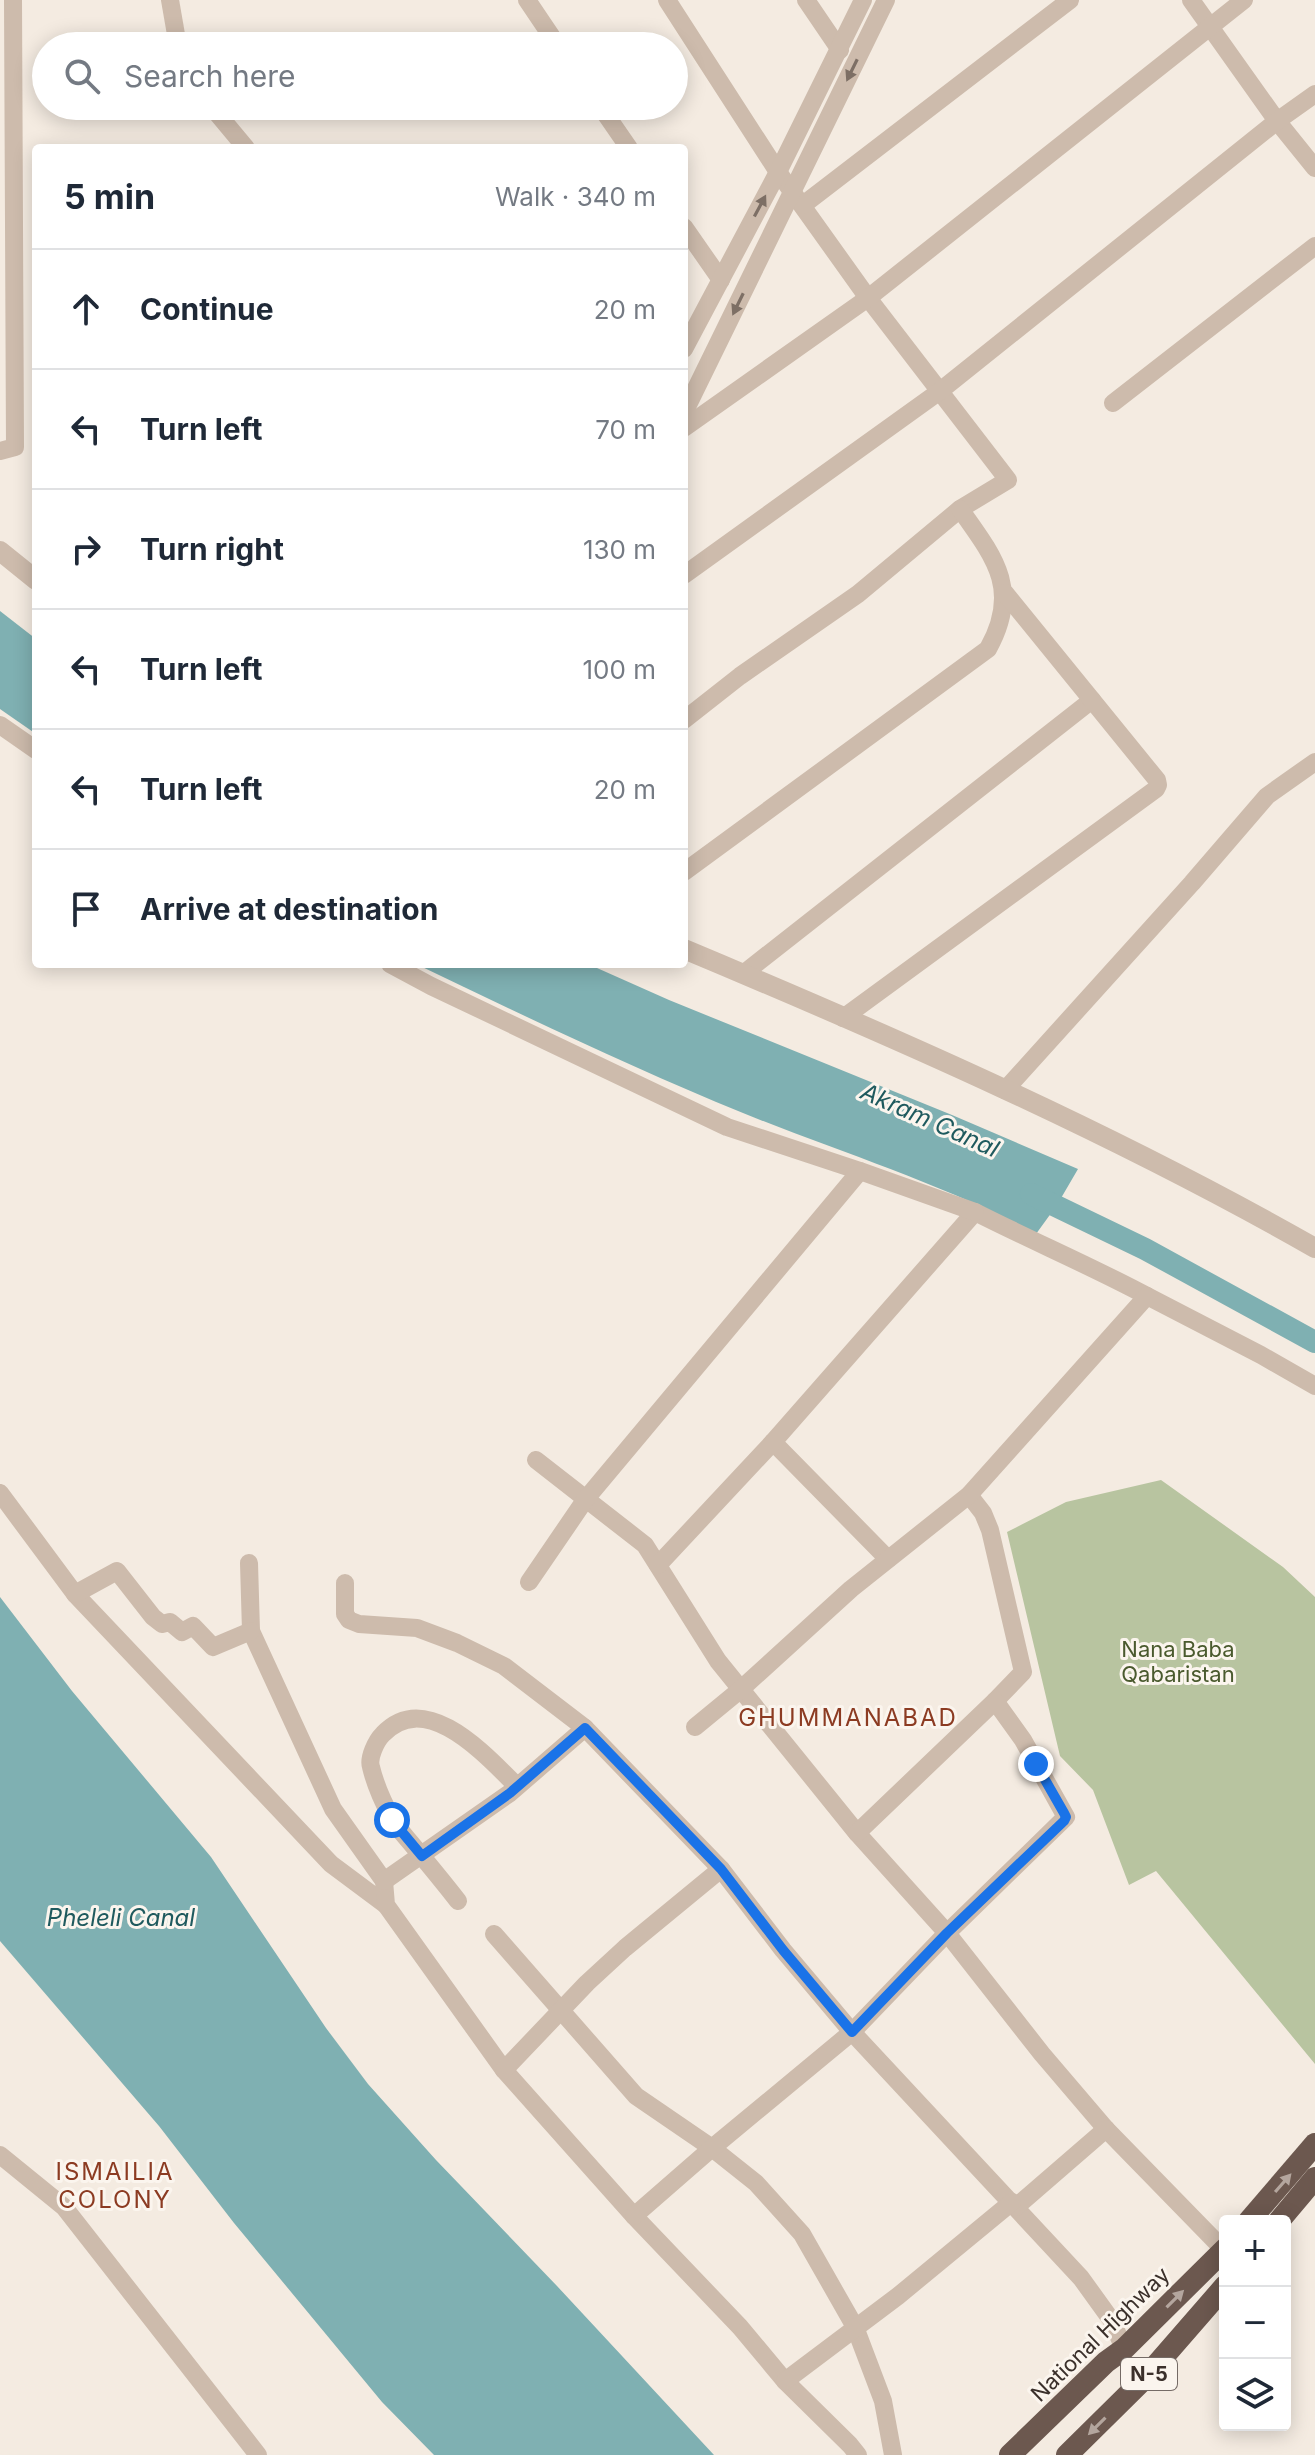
<!DOCTYPE html>
<meta charset="utf-8">
<style>
:root{--surface:#fff;--page:#f2f2f3;--text:#1f2937;--muted:#747a83;--line:#e0e1e3}
body{margin:0;font-family:Inter,sans-serif;background:var(--page);color:var(--text)}
.controls{position:absolute;right:24px;bottom:24px;display:grid;overflow:hidden;border-radius:8px;box-shadow:0 4px 20px #0003}
.controls button{width:72px;height:72px;display:grid;place-items:center;padding:0;border:0;border-bottom:2px solid var(--line);background:var(--surface);color:var(--text);font:40px sans-serif}
.stop{position:absolute;width:24px;height:24px;margin:-18px;border:6px solid #1a73e8;border-radius:50%;background:#fff}
.stop.end{background:#1a73e8;border-color:#fff;box-shadow:0 2px 8px #0008}
.list{margin:0;padding:0;list-style:none}
h2{display:flex;justify-content:space-between;align-items:center;height:104px;margin:0;padding:0 32px;font-size:34px}
h2 small{font-size:26px;font-weight:400;color:var(--muted)}
.list li{display:grid;grid-template-columns:52px 1fr auto;gap:24px;align-items:center;box-sizing:border-box;height:120px;padding:0 32px;border-top:2px solid var(--line)}
.list b{display:block;font-size:30px;white-space:nowrap}
.list em{font-size:26px;font-style:normal;color:var(--muted)}
.icon{flex:none;width:44px;height:44px;fill:none;stroke:currentColor;stroke-width:2;stroke-linecap:round;stroke-linejoin:round}
.map{position:relative;flex:none;width:1315px;height:2455px;overflow:hidden}
.search{position:absolute;background:var(--surface);box-shadow:0 4px 20px #0003;left:32px;top:32px;width:656px;height:88px;display:flex;align-items:center;gap:20px;box-sizing:border-box;padding:0 28px;border-radius:44px;color:var(--muted);font-size:30px}
.panel{position:absolute;background:var(--surface);box-shadow:0 4px 20px #0003;left:32px;top:144px;width:656px;height:824px;border-radius:8px}
.map>svg:first-child{display:block}
.green{fill:#b8c4a0}
.water{fill:#7fb0b2}
.lines{fill:none;stroke-linecap:round;stroke-linejoin:round}
.canal{stroke:#7fb0b2;stroke-width:22}
.minor{stroke:#cdbbac;stroke-width:18}
.tertiary{stroke:#cdbbac;stroke-width:20}
.trunk{stroke:#6c584f;stroke-width:22}
.oneway{fill:#7d6f65}
.oneway2{fill:#b4a69e}
.route{stroke:#1a73e8;stroke-width:10}
.labels{text-anchor:middle;dominant-baseline:central;stroke-width:6;stroke-linejoin:round;paint-order:stroke}
.shield{fill:#fbf5ee;stroke:#756b66;stroke-width:2}
.shield-label{font-size:20px;font-weight:bold;fill:#3b302b}
.park-label{font-size:22px;fill:#4a5a2e;stroke:#fbf5ee}
.street-label{font-size:22px;fill:#3b302b;stroke:#fbf5ee}
.water-label{font-size:24px;font-style:italic;fill:#1f5a5e;stroke:#fbf5ee}
.neighbourhood-label{font-size:24px;letter-spacing:2px;fill:#8c3b22;stroke:#fbf5ee}
</style>
<div class="map">
<svg width="1315" height="2455" viewBox="0 0 1315 2455">
<rect width="100%" height="100%" fill="#f4ebe1"/>
<path class="green" d="M1161 1480 1283 1567 1315 1597V2064L1156 1871 1129 1885 1093 1790 1060 1756 1007 1532 1066 1502Z"/>
<g class="water">
<path d="M0 611 36 639V734L0 709Z"/>
<path d="M416 964H588L669 1000 952 1115 1078 1169 1057 1205 1036 1234C942 1183 841 1153 743 1113 633 1068 524 1016 416 964Z"/>
<path d="M0 1597 72 1691 211 1857 326 2028 368 2084 436 2160 557 2286 714 2455H434L382 2402 234 2223 159 2126 0 1941Z"/>
</g>
<g class="lines">
<path class="canal" d="M1031 1194 1145 1249 1315 1342"/>
<g class="minor">
<path d="M170 0 178 46"/>
<path d="M527 0 558 46"/>
<path d="M667 0 778 172 868 298 1008 480 960 509 858 594 740 676 684 720"/>
<path d="M806 0 840 50"/>
<path d="M1191 0 1277 121 1315 168"/>
<path d="M211 106 246 148"/>
<path d="M600 106 629 148"/>
<path d="M803 205 1070 0"/>
<path d="M684 227 721 280"/>
<path d="M684 349 778 172 863 0"/>
<path d="M1113 403 1315 246"/>
<path d="M684 413 886 0"/>
<path d="M684 428 868 298 1244 0"/>
<path d="M0 451 15 447 13 0"/>
<path d="M684 575 940 391 1277 121 1315 94"/>
<path d="M0 725 36 750"/>
<path d="M684 872 988 649C1021 590 995 558 960 509"/>
<path d="M390 964 431 986 727 1127 860 1171"/>
<path d="M743 974 1092 700"/>
<path d="M843 1018 1156 789 1158 785 1157 780 1005 593"/>
<path d="M1005 1090 1192 883 1267 796 1315 762"/>
<path d="M773 1442 888 1559"/>
<path d="M536 1460 645 1545 718 1661 857 1833 947 1933 1042 2054 1106 2129 1224 2250"/>
<path d="M0 1493 75 1594 331 1864 386 1905"/>
<path d="M969 1495 983 1513 990 1530 1023 1672 995 1701"/>
<path d="M249 1563 251 1631 333 1809 384 1881 386 1905 504 2070 634 2216 740 2327 785 2381 850 2445 858 2455"/>
<path d="M658 1565 773 1442 975 1212C1032 1241 1091 1266 1147 1296"/>
<path d="M529 1582 585 1500 860 1171 975 1212"/>
<path d="M345 1583V1614L349 1620 359 1624 417 1628 457 1643 504 1666 585 1728"/>
<path d="M75 1594 117 1571 153 1617 162 1624 170 1622 182 1632 193 1626 213 1647 251 1631"/>
<path d="M695 1727 740 1690 851 1589 969 1495 1147 1296 1261 1355 1315 1386"/>
<path d="M384 1881 510 1793 585 1728 721 1869 783 1950 852 2032 1081 2278 1112 2321 1124 2349"/>
<path d="M458 1901C444 1883 430 1866 415 1848 408 1839 398 1829 392 1819 384 1804 375 1784 371 1767 368 1758 376 1741 383 1734 427 1688 487 1757 517 1786"/>
<path d="M494 1934 636 2096 712 2148 756 2183 802 2234 855 2327 883 2401 893 2455"/>
<path d="M504 2070 587 1983 625 1948 721 1869"/>
<path d="M0 2155 64 2207 258 2455"/>
<path d="M1016 2207 1106 2129"/>
<path d="M634 2216 712 2148 852 2032 947 1933 1066 1817 1023 1740 995 1701 857 1833"/>
<path d="M785 2381 898 2296 1012 2202"/>
</g>
<g class="tertiary">
<path d="M0 551 36 580"/>
<path d="M684 949C899 1039 1113 1133 1315 1248"/>
</g>
<g class="trunk">
<path d="M1249 2221 1315 2144"/>
<path d="M1279 2221 1315 2178"/>
<path d="M1010 2455 1106 2362 1124 2349 1225 2249"/>
<path d="M1067 2455 1145 2378 1225 2286"/>
</g>
</g>
<defs><path id="oneway-solid" d="M-6-.8H1V-3.2L6.5 0L1 3.2V.8H-6Z" transform="scale(2)"/></defs>
<g class="oneway">
<use href="#oneway-solid" transform="translate(852 70) rotate(116)"/>
<use href="#oneway-solid" transform="translate(760 206) rotate(-62)"/>
<use href="#oneway-solid" transform="translate(738 304) rotate(116)"/>
</g>
<g class="oneway2">
<use href="#oneway-solid" transform="translate(1283 2183) rotate(-49)"/>
<use href="#oneway-solid" transform="translate(1175 2299) rotate(-45)"/>
<use href="#oneway-solid" transform="translate(1097 2426) rotate(135)"/>
</g>
<g class="lines">
<path class="route" d="M392 1820 422 1856 510 1793 585 1728 721 1869 783 1950 852 2032 947 1933 1064 1821 1066 1817 1064 1813 1036 1764"/>
</g>
<g class="labels">
<rect class="shield" x="1121" y="2358" width="56" height="32" rx="6"/>
<g class="shield-label">
<text x="1149" y="2374">N-5</text>
</g>
<g class="park-label">
<text x="1178" y="1649">Nana Baba<tspan x="1178" dy="25">Qabaristan</tspan></text>
</g>
<g class="street-label">
<text transform="translate(1100 2334) rotate(-44)">National Highway</text>
</g>
<g class="water-label">
<text transform="translate(930 1120) rotate(24)">Akram Canal</text>
<text x="121" y="1917">Pheleli Canal</text>
</g>
<g class="neighbourhood-label">
<text x="848" y="1717">GHUMMANABAD</text>
<text x="115" y="2171">ISMAILIA<tspan x="115" dy="28">COLONY</tspan></text>
</g>
</g>
</svg>
<div class="controls">
<button>+</button>
<button>−</button>
<button><svg class="icon" aria-label="layers" viewBox="0 0 24 24"><path d="M12 4l9 5-9 5-9-5zM3 14l9 5 9-5"/></svg></button>
</div>
<div class="stop" style="left:392px;top:1820px"></div>
<div class="stop end" style="left:1036px;top:1764px"></div>
<div class="search"><svg class="icon" aria-label="search" viewBox="0 0 24 24"><circle cx="10" cy="10" r="6"/><path d="M15 15l6 6"/></svg>Search here</div>
<section class="panel">
<h2>5 min<small>Walk · 340 m</small></h2>
<ul class="list">
<li><svg class="icon" aria-label="ahead" viewBox="0 0 24 24"><path d="M12 20V5M6 11l6-6 6 6"/></svg><div><b>Continue</b></div><em>20 m</em></li>
<li><svg class="icon" aria-label="left" viewBox="0 0 24 24"><path d="M17 20v-9H6M10 6l-5 5 5 5"/></svg><div><b>Turn left</b></div><em>70 m</em></li>
<li><svg class="icon" aria-label="right" viewBox="0 0 24 24"><path d="M7 20v-9h11M14 6l5 5-5 5"/></svg><div><b>Turn right</b></div><em>130 m</em></li>
<li><svg class="icon" aria-label="left" viewBox="0 0 24 24"><path d="M17 20v-9H6M10 6l-5 5 5 5"/></svg><div><b>Turn left</b></div><em>100 m</em></li>
<li><svg class="icon" aria-label="left" viewBox="0 0 24 24"><path d="M17 20v-9H6M10 6l-5 5 5 5"/></svg><div><b>Turn left</b></div><em>20 m</em></li>
<li><svg class="icon" aria-label="arrive" viewBox="0 0 24 24"><path d="M6 21V4h12l-3 4 3 4H6"/></svg><div><b>Arrive at destination</b></div></li>
</ul>
</section>
</div>
